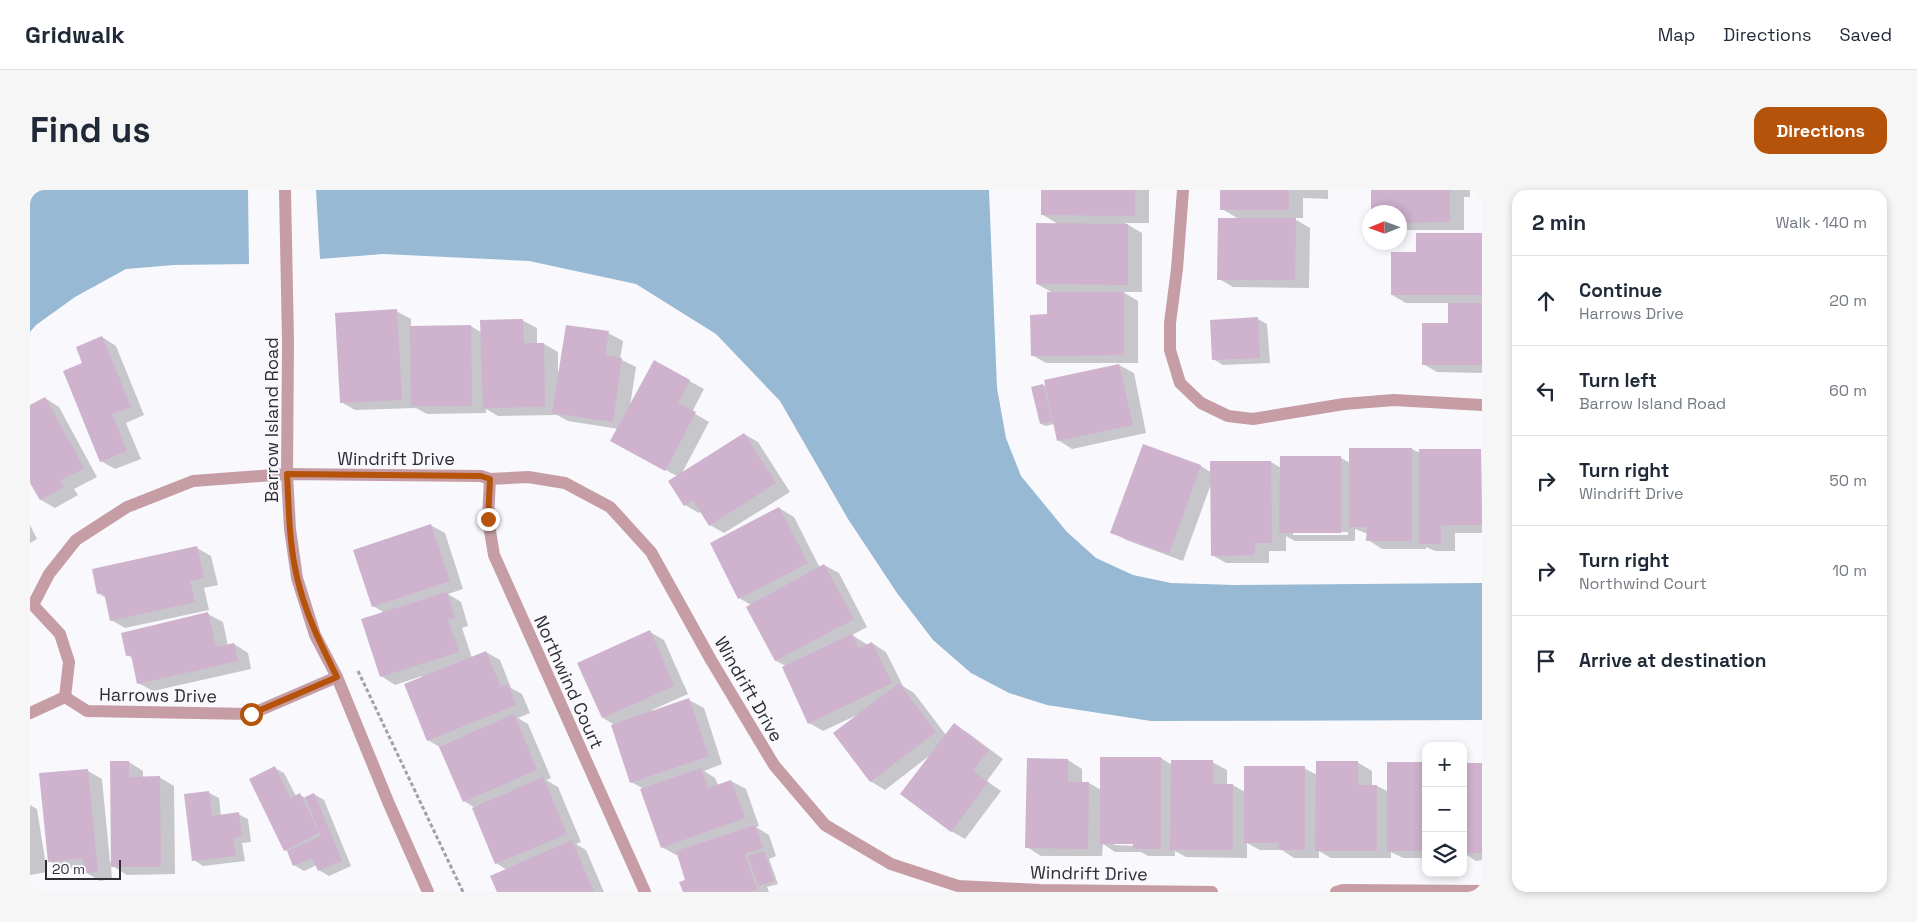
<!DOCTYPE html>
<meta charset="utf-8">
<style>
:root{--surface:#fff;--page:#f6f6f7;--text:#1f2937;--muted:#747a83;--line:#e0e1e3;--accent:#b45309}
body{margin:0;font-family:"Space Grotesk",sans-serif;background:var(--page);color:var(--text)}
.controls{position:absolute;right:15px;bottom:15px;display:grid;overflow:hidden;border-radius:10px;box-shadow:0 2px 8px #0003}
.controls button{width:45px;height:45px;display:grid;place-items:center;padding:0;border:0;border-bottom:1px solid var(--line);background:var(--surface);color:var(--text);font:25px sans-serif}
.compass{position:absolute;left:1332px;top:15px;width:45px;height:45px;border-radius:50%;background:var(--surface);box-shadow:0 2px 8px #0003;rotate:269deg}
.scale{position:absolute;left:15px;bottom:12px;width:76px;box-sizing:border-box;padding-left:5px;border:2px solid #2f2d36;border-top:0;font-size:14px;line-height:18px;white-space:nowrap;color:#2f2d36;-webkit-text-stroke:4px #f9f8fd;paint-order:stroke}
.stop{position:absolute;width:15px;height:15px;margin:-11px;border:4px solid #b45309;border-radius:50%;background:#fff}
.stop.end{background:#b45309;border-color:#fff;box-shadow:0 1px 5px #0008}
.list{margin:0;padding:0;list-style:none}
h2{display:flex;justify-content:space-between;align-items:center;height:65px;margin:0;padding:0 20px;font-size:21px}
h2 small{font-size:16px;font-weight:400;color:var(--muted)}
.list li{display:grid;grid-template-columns:32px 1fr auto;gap:15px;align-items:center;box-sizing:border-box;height:90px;padding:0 20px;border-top:1px solid var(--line)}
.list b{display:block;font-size:19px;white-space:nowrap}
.list p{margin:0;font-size:16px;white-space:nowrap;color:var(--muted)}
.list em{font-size:16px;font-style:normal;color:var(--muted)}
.icon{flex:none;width:28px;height:28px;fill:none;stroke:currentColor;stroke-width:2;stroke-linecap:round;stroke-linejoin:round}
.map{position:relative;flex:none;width:1452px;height:702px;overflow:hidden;border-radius:15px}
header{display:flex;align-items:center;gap:30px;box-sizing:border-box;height:70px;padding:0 25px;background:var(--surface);border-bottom:1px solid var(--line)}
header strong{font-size:24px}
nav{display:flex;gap:28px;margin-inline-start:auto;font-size:18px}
.intro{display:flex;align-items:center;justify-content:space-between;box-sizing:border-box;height:120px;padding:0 30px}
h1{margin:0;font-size:35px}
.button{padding:12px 22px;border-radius:15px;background:var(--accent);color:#fff;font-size:18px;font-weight:700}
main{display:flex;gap:30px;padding:0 30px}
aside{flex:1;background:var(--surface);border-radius:15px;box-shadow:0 2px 8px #0003}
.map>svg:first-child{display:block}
.water{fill:#98b9d3}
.shadow{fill:#0003;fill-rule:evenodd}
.building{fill:#cfb2ce}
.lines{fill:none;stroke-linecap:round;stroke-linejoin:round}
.path{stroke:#a2a1a8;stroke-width:3;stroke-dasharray:4 2.5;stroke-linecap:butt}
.minor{stroke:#c69da4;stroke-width:12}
.route{stroke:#b45309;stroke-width:6}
.labels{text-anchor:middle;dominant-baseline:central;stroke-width:4;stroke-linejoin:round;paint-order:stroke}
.street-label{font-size:18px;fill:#2f2d36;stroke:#f9f8fd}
</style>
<header>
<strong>Gridwalk</strong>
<nav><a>Map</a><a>Directions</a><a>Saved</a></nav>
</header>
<div class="intro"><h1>Find us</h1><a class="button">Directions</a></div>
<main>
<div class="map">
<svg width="1452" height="702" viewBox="0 0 1452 702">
<rect width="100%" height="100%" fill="#f9f8fd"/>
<g class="water">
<path d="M0 0H218L219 74 144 75 96 79 45 107 6 135 0 142Z"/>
<path d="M286 0H959L967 198 976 248 991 286 1037 342 1066 368 1103 385 1141 393 1204 395 1452 393V530L1121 531 1017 515 979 503 941 483 903 450 867 403 818 329 750 211 686 144 606 94 499 71 353 64 290 69Z"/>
</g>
<g class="shadow">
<path d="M1013 0H1119V33H1095L1112 43V102H1093L1108 111V173H1016L1002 165 1019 125 1023 103 1007 94 1030 35 1013 25Z"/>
<path d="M1192 0H1298V9L1273 8V28H1263L1280 38 1279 98 1203 97 1189 89 1209 29 1192 19Z"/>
<path d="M1342 0H1440V7H1434V40H1370V22H1342Z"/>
<path d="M1452 44V183L1407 182 1393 174 1419 134V113H1376L1362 105 1387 63Z"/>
<path d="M366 121 381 129V137L441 136 452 143 492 130 507 138V154H514L528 162V182L578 143 593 151 590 169 606 177 600 216 624 172 674 199 662 222 679 232 652 283 714 244 728 252 760 302 694 343 680 335 671 322 669 323 655 315 647 286 596 259 589 239 538 231 527 225 468 226 456 219V223L397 224 386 218 325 220 311 212Z"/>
<path d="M1228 129 1237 134 1240 173 1193 175 1183 169Z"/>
<path d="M72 147 86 156 114 225 96 233 111 269 85 279 71 271 54 173Z"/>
<path d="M1089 175 1104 183 1116 243 1042 259 1028 250 1024 234 1016 236 1011 234 1013 195 1017 197Z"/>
<path d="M15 208 29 217 67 287 44 299 48 305 25 318 11 310 0 290V217Z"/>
<path d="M1114 256 1171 276 1182 283V272H1241L1251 278 1311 268 1320 273 1382 259 1390 263 1451 260 1452 343H1425V361H1405L1396 357V359H1352L1338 350V344L1325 339V351H1265L1256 346V361H1239V373H1196L1182 365 1181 294 1153 371 1096 350 1082 342ZM1263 342H1318V345H1263Z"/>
<path d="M749 318 764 327 790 378 794 375 809 383 837 437 822 445 838 455 842 453 856 462 873 496 884 503 916 545 924 534 938 543 973 569 957 591 971 601 935 649 921 641 899 566 855 600 840 591 827 525 793 541 779 533 756 476 746 471 718 417 721 415 709 408Z"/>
<path d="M0 335 7 349 0 353Z"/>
<path d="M400 335 415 343 433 399 418 404 431 412 438 436 432 438 442 468 456 462 470 470 481 498 492 504 500 523 488 528 498 534 521 588 516 590 528 597 551 652 546 654 556 660 574 702H468L477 680 466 673 445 618 434 611 411 558 398 550 392 486 365 495 351 486 355 423 343 416Z"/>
<path d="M167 358 181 366 188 395 174 398 179 420 95 438 81 430 76 408 68 403Z"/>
<path d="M178 424 193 432 198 456 204 454 218 463 221 479 123 501 108 493 103 468 97 465Z"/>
<path d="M620 442 634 450 658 504 622 520 623 522 659 510 674 518 692 574 674 581 685 588 688 595 701 591 716 599 729 636 726 637 739 645 746 666 739 669 748 694 737 697 739 702H654L657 691 648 665H646L632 657 614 599 601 592 585 535 573 528Z"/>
<path d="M1071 568H1131L1142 575 1182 572 1197 580V595H1203L1215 602 1274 578 1287 585 1327 572 1342 581V596H1347L1359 602 1396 574V668H1373L1361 662V668H1301L1289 661V668H1264L1252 660H1230L1217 653V668L1156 667 1145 661V666H1118L1111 662H1085L1073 654 1072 666H1011L997 657 1038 570 1052 579V593H1059L1071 600ZM1084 653H1109V656L1084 655Z"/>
<path d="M81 572H99L113 581V588L129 587 144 596 145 684 97 685 81 675 82 689 70 691 55 682V677L33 679 19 671 58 581 72 589 80 672H82Z"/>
<path d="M1433 574H1452V670L1446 671 1434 663 1433 668Z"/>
<path d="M245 578 254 583 266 606 270 605 276 608 284 604 294 610 321 676 299 686 289 680 287 675 274 681 264 675 259 662 255 660Z"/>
<path d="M179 603 189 608 191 626 208 624 218 629 221 652 212 653 215 671 173 676 164 670Z"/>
<path d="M0 615 7 619 17 682 0 685Z"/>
</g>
<g class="building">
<path d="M1011 0H1105V26L1011 25Z"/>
<rect x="1190" y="0" width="69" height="20"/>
<path d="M1341 0H1420V32L1370 33V22H1341Z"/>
<path d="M1188 28H1266L1265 90H1187Z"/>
<path d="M1006 33 1098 34V95L1006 94Z"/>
<path d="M1386 43H1452V105H1361V62H1386Z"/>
<path d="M1017 102H1094V165L1001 166 1000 125 1017 124Z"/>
<path d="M1418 113H1452V175H1392V133H1418Z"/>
<path d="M367 119 372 210 310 213 305 123Z"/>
<path d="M1228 127 1230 168 1182 170 1180 130Z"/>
<path d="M493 129 494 153H514L515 217 453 218 450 130Z"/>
<path d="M441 135 442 216H381L380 136Z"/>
<path d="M536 135 579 141 575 165 592 168 583 232 522 223Z"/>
<path d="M72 146 101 217 82 224 97 261 70 272 33 181 52 173 46 157Z"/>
<path d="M624 170 660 190 648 213 666 222 635 281 580 251Z"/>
<path d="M1089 174 1103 235 1027 251 1014 190Z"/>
<path d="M1013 194 1022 232 1010 234 1001 197Z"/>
<path d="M15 207 54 278 30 291 34 297 10 310 0 293V215Z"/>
<path d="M714 243 746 293 679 336 663 310 654 316 638 291Z"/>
<path d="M1113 254 1171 275 1139 364 1080 343Z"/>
<path d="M1319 258H1382V351H1336L1337 337H1319Z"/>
<path d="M1389 259H1451L1452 335H1411V354H1389Z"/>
<path d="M1250 266H1311V343H1249Z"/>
<path d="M1180 271H1241L1242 353H1225V365L1181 366Z"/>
<path d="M749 317 778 373 708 409 680 353Z"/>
<path d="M401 334 420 391 342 417 323 360Z"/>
<path d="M167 356 174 388 160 391 165 412 80 431 74 403 67 404 62 379Z"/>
<path d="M794 374 824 429 745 471 716 417Z"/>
<path d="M417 402 425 428 418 430 429 462 350 487 331 429Z"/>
<path d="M178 422 186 457 204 453 208 471 107 494 101 465 96 466 91 443Z"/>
<path d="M620 440 644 496 572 528 547 473Z"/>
<path d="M822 444 829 458 842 452 862 493 778 534 752 477Z"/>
<path d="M456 461 471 497 478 494 486 515 397 551 374 494Z"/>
<path d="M869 493 906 542 840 592 803 543Z"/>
<path d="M659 508 679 566 600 593 581 535Z"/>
<path d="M484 524 507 580 433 612 409 557Z"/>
<path d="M924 533 959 560 943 581 958 592 921 642 870 604Z"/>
<path d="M1070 567H1131V659H1103V654H1070Z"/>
<path d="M997 568 1038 569V592H1059L1058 659 995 658Z"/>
<path d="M1141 570H1183V594H1203V660H1140Z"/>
<path d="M80 571H99V587L130 586 131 677H81Z"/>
<path d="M1286 571H1328V595H1347V661H1285Z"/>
<rect x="1357" y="572" width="39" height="89"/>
<rect x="1433" y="573" width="19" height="90"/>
<path d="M245 576 260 608 270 603 289 643 254 661 219 589Z"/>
<path d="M1214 576H1275V660H1249L1248 653H1214Z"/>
<path d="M671 578 678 598 701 590 715 628 631 658 610 599Z"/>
<path d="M58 579 68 682 54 683 53 668 18 672 9 583Z"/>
<path d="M513 587 537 644 465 674 442 618Z"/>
<path d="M179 601 182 626 209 622 212 647 203 648 206 666 162 671 154 604Z"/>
<path d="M284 603 312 671 288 681 282 668 263 676 257 661 291 646 275 607Z"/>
<path d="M725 635 733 658 715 664 727 699 717 702H653L649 692 655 690 646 661Z"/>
<path d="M542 650 564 702H467L460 686Z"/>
<path d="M734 661 744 691 728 696 718 666Z"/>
</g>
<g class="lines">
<path class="path" d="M328 481 433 702"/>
<g class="minor">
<path d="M255 0 258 152 257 284 260 339 267 388 285 445 307 487 359 614 398 702"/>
<path d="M1153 0 1147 79 1140 133V160L1150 193 1171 213 1198 226 1223 229 1314 214 1364 210 1452 215"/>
<path d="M460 289 458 329 464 365 615 702"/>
<path d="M3 415 19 384 46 350 97 317 163 291 257 284 451 286 460 289 498 287 535 293 580 317 621 362 681 470 744 575 795 635 861 674 928 696 1010 700 1182 702"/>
<path d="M35 507 57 521 221 524 307 487"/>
<path d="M0 523 35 507 39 472 30 444 3 415"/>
<path d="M1306 702 1313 700 1452 701"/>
</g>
</g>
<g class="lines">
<path class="route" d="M221 524 307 487C291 455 275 423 267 387 259 354 259 319 257 284L451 286 460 289 458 329"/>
</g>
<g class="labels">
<g class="street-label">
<text transform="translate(241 230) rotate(-90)">Barrow Island Road</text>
<text x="366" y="268">Windrift Drive</text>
<text transform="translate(539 492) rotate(66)">Northwind Court</text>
<text transform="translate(719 499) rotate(60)">Windrift Drive</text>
<text transform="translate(128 505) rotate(1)">Harrows Drive</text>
<text transform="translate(1059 683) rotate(1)">Windrift Drive</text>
</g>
</g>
</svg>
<div class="controls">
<button>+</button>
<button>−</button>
<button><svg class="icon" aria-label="layers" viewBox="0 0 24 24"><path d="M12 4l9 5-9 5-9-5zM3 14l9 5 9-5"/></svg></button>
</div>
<svg class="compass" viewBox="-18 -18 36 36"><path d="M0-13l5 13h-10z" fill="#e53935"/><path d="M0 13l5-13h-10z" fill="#747a83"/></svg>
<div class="scale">20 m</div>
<div class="stop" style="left:221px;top:524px"></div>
<div class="stop end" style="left:458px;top:329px"></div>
</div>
<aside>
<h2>2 min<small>Walk · 140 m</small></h2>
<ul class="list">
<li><svg class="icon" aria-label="ahead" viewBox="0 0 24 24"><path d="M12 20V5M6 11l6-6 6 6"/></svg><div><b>Continue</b><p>Harrows Drive</p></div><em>20 m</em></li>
<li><svg class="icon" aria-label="left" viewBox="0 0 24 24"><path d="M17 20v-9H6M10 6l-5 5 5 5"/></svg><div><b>Turn left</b><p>Barrow Island Road</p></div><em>60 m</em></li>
<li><svg class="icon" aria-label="right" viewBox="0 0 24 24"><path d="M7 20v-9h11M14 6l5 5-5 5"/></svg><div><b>Turn right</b><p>Windrift Drive</p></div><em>50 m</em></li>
<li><svg class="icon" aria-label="right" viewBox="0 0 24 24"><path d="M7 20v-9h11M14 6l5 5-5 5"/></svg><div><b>Turn right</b><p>Northwind Court</p></div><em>10 m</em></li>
<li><svg class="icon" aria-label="arrive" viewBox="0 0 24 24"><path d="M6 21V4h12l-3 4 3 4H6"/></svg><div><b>Arrive at destination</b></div></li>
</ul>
</aside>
</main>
